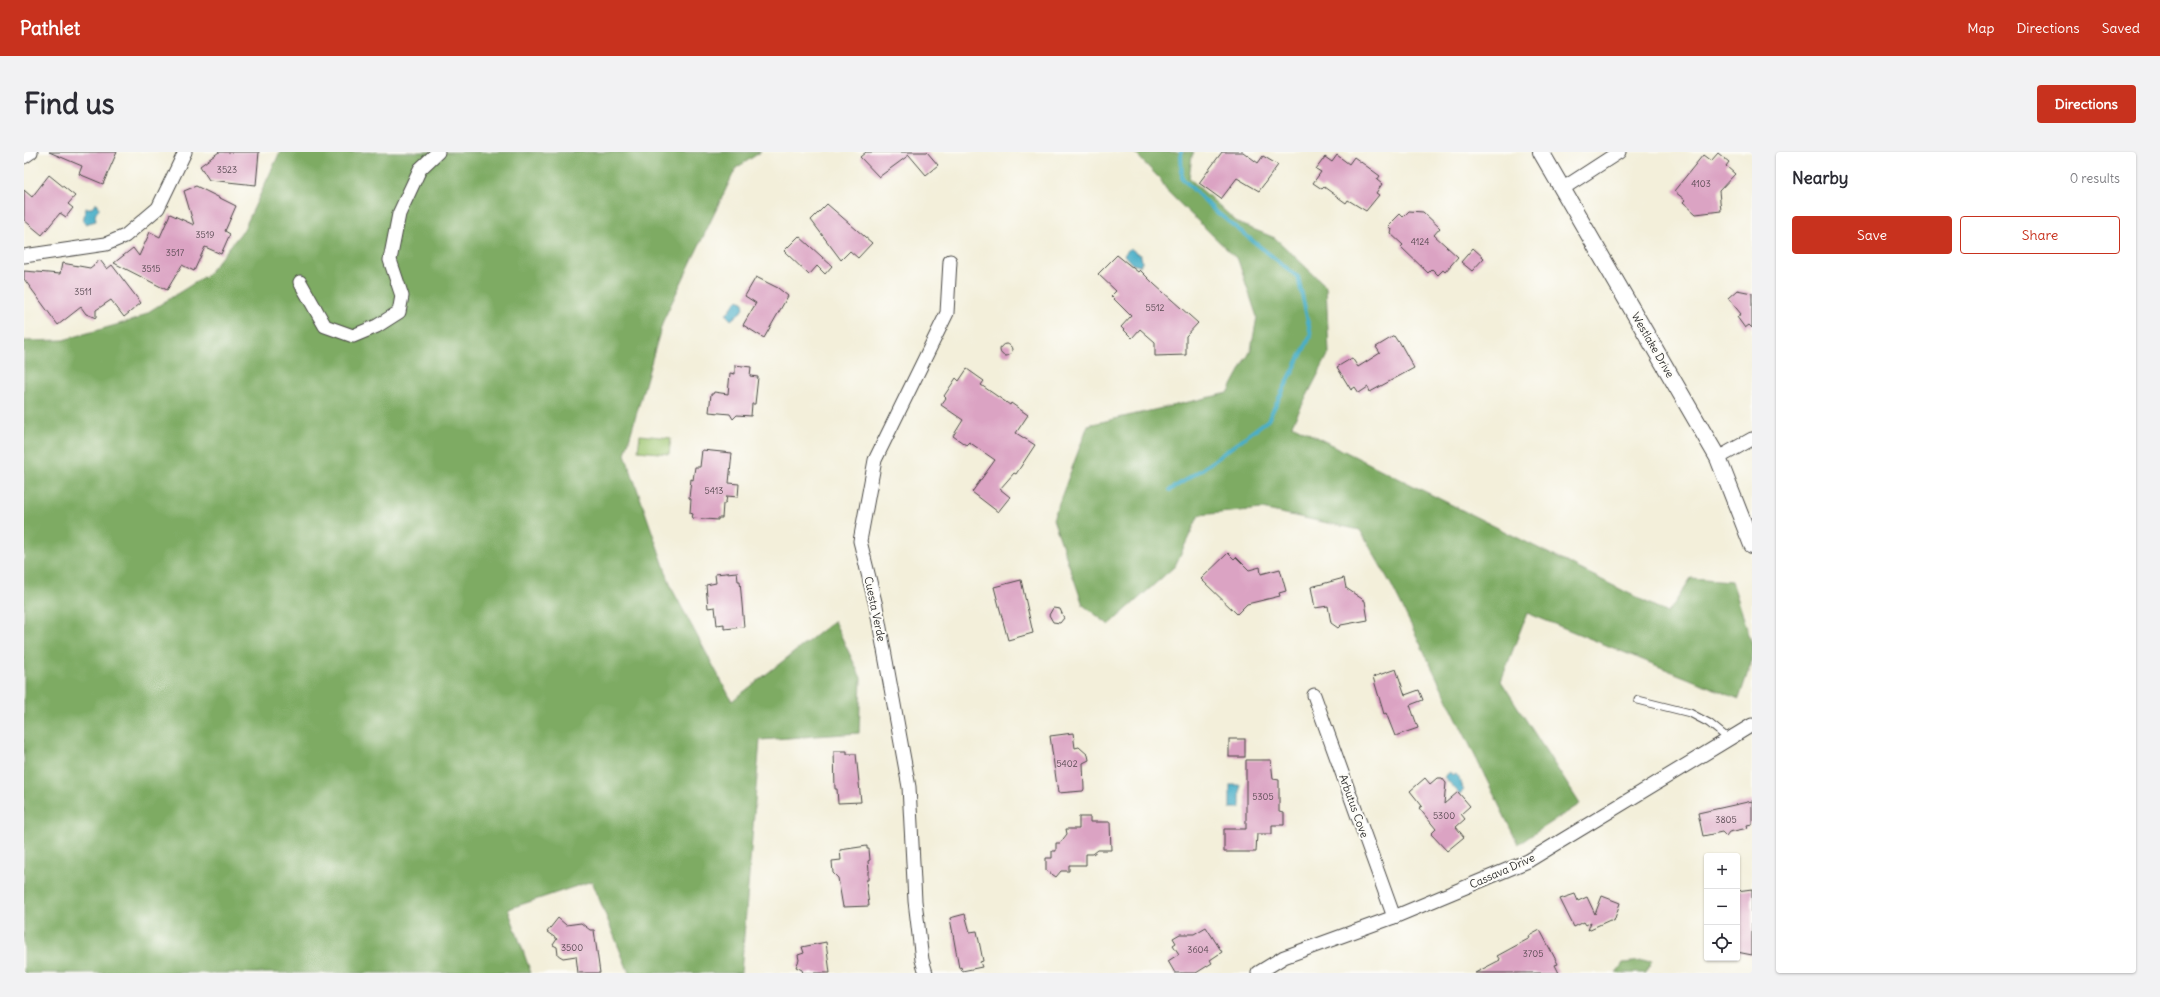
<!DOCTYPE html>
<meta charset="utf-8">
<style>
:root{--surface:#fff;--page:#f2f2f3;--text:#2b2b33;--muted:#7c7c81;--line:#e1e1e2;--accent:#c8321e}
body{margin:0;font-family:Delius,sans-serif;background:var(--page);color:var(--text)}
.controls{position:absolute;right:12px;bottom:12px;display:grid;overflow:hidden;border-radius:4px;box-shadow:0 1px 3px #0004}
.controls button{width:36px;height:36px;display:grid;place-items:center;padding:0;border:0;border-bottom:1px solid var(--line);background:var(--surface);color:var(--text);font:20px sans-serif}
.list{margin:0;padding:0;list-style:none}
h2{display:flex;justify-content:space-between;align-items:center;height:52px;margin:0;padding:0 16px;font-size:17px}
h2 small{font-size:13px;font-weight:400;color:var(--muted)}
.actions{display:flex;gap:8px;padding:12px 16px}
.actions a{flex:1;padding:9px 0;border:1px solid var(--accent);border-radius:4px;text-align:center;font-size:14px;color:var(--accent)}
.actions .main{background:var(--accent);color:#fff}
.icon{flex:none;width:22px;height:22px;fill:none;stroke:currentColor;stroke-width:2;stroke-linecap:round;stroke-linejoin:round}
.map{position:relative;flex:none;width:1728px;height:821px;overflow:hidden;border-radius:4px}
header{display:flex;align-items:center;gap:24px;box-sizing:border-box;height:56px;padding:0 20px;background:var(--accent);color:#fff}
header strong{font-size:19px}
nav{display:flex;gap:22px;margin-inline-start:auto;font-size:14px}
.intro{display:flex;align-items:center;justify-content:space-between;box-sizing:border-box;height:96px;padding:0 24px}
h1{margin:0;font-size:28px}
.button{padding:10px 18px;border-radius:4px;background:var(--accent);color:#fff;font-size:14px;font-weight:700}
main{display:flex;gap:24px;padding:0 24px}
aside{flex:1;background:var(--surface);border-radius:4px;box-shadow:0 1px 3px #0004}
.map>svg:first-child{display:block}
.green{fill:#9ec671;stroke:#64784e}
.forest{fill:#7eab63;stroke:#546b47}
.water{fill:#49afc8;stroke:#3a6d7a}
.lines{fill:none;stroke-linecap:round;stroke-linejoin:round}
.stream{stroke:#49afc8;stroke-width:4}
.building{fill:#dba3c3}
.service-casing{stroke:#494845;stroke-width:9}
.minor-casing{stroke:#494845;stroke-width:15}
.tertiary-casing{stroke:#494845;stroke-width:18}
.service{stroke:#fff;stroke-width:7}
.minor{stroke:#fff;stroke-width:13}
.tertiary{stroke:#fff;stroke-width:16}
.labels{text-anchor:middle;dominant-baseline:central;stroke-width:4;stroke-linejoin:round;paint-order:stroke}
.number-label{font-size:9px;fill:#574951}
.street-label{font-size:11px;fill:#2b2b2b;stroke:#fdfcf7}
</style>
<header>
<strong>Pathlet</strong>
<nav><a>Map</a><a>Directions</a><a>Saved</a></nav>
</header>
<div class="intro"><h1>Find us</h1><a class="button">Directions</a></div>
<main>
<div class="map">
<svg width="1728" height="821" viewBox="0 0 1728 821">
<rect width="100%" height="100%" fill="#fdfcf7"/>
<filter id="ink" filterUnits="userSpaceOnUse"><feTurbulence type="fractalNoise" baseFrequency=".025" numOctaves="2"/><feDisplacementMap in="SourceGraphic" scale="8" xChannelSelector="R" yChannelSelector="G"/><feConvolveMatrix kernelMatrix="1 2 1 2 8 2 1 2 1" color-interpolation-filters="sRGB"/></filter>
<filter id="wash" filterUnits="userSpaceOnUse"><feTurbulence type="fractalNoise" baseFrequency=".012" numOctaves="4" result="noise"/><feDisplacementMap in="SourceGraphic" scale="16" xChannelSelector="R" yChannelSelector="G"/><feGaussianBlur stdDeviation="0.9" result="paint"/><feColorMatrix in="noise" values="0 0 0 0 0 0 0 0 0 0 0 0 0 0 0 0 0 1.4 0 .05"/><feComposite in="paint" operator="in"/></filter>
<g filter="url(#wash)">
<rect width="100%" height="100%" fill="#f3efda"/>
<path class="green" d="M616 283 647 286 645 302 614 299Z"/>
<g class="forest">
<path d="M256 0H737L712 16 639 169 601 302 648 437 708 549 810 469 837 526 835 581 736 588 717 821H605L568 729 484 757 507 821H0V189L39 188 113 167 183 123 220 77Z"/>
<path d="M1110 0H1170L1168 4 1165 26 1214 71 1251 86 1302 134 1305 201 1268 273 1644 461 1667 426 1708 429 1728 492V508L1715 547 1503 461 1477 529 1556 652 1494 692 1368 434 1336 378 1238 357 1175 363 1151 414 1085 473 1059 453 1029 367 1064 273 1204 241 1227 198 1233 165 1214 108 1144 40 1136 27Z"/>
<path d="M1629 808 1622 821H1592L1599 811Z"/>
</g>
<g class="water">
<path d="M71 52H74L75 56 71 63 72 69 61 72 59 69 62 56H68Z"/>
<path d="M1106 96 1117 104 1118 110 1116 114 1108 112 1100 103Z"/>
<path d="M713 148 719 150 720 157 707 168 702 163Z"/>
<path d="M1426 620 1429 624 1432 622C1437 626 1435 633 1440 638L1436 642 1420 625Z"/>
<rect x="1206" y="633" width="10" height="23"/>
</g>
<g class="lines">
<path class="stream" d="M1146 338 1177 318 1244 268 1287 183 1274 125 1190 58 1158 26 1157 0"/>
</g>
<g id="blocks">
<g class="building">
<path d="M25 0H93L79 32 55 22 58 14Z"/>
<path d="M195 0H235L232 33 185 28 176 14Z"/>
<path d="M842 0H903L914 13 902 23 885 3 855 25 836 5Z"/>
<path d="M1198 0H1219L1234 11 1239 4 1254 13 1235 39 1213 26 1197 47 1175 31Z"/>
<path d="M1694 1 1705 10 1702 14 1711 22 1695 39 1697 59 1672 62 1659 50 1661 48 1650 39 1679 3 1687 9Z"/>
<path d="M1313 3 1325 12 1330 5 1356 24 1353 28 1358 32 1352 41 1355 43 1342 59 1324 48 1322 51 1300 35 1298 37 1289 31 1297 20 1292 17 1301 5 1308 10Z"/>
<path d="M25 23 51 44 44 52 49 56 42 65 36 61 18 83 0 68V38L8 45Z"/>
<path d="M172 34 212 54 201 79 206 82 197 102 181 95 170 119 158 113 143 138 90 111 109 96 115 104 126 80 136 85 146 62 170 73 160 39Z"/>
<path d="M803 52 848 91 834 106 826 99 817 108 787 68Z"/>
<path d="M1385 59 1399 60 1416 76 1410 83 1434 105 1421 120 1419 118 1414 123 1408 117 1404 121 1377 95 1379 93 1366 81 1367 77 1364 74 1376 62 1379 65Z"/>
<path d="M775 84 808 114 801 122 793 114 785 123 760 99Z"/>
<path d="M1449 96 1460 106 1448 119 1437 110Z"/>
<path d="M1093 103 1114 120 1116 118 1131 133 1174 171 1162 184V203L1131 204V190L1116 177 1108 186 1097 175 1107 164 1087 144 1092 139 1074 122Z"/>
<path d="M76 108 83 117 88 113 117 151 100 165 87 148 72 158V166L62 162 57 155 34 173 0 127V119L36 122 38 111 66 116Z"/>
<path d="M732 125 754 136 764 144 740 186 719 173 732 151 721 144Z"/>
<path d="M1713 138 1728 141V176L1725 173 1721 176 1713 165 1717 162 1704 146Z"/>
<path d="M1370 184 1374 190 1375 189 1390 216 1346 240 1344 235 1335 241 1331 235 1327 238 1313 215 1328 206 1334 215 1356 201 1352 195Z"/>
<circle cx="982" cy="198" r="6"/>
<path d="M711 213 727 215 726 224 734 225 731 252H728L727 264 713 263 709 267 706 262 685 260 687 242H689L690 240 704 242 706 221 711 222Z"/>
<path d="M943 217 960 229 957 233 986 253 987 251 1004 263 992 281 1011 293 992 322 990 321 976 337 986 345 974 360 948 340 971 308 945 290 942 293 929 284 939 268 917 253 922 246 920 244 932 226 935 229Z"/>
<path d="M678 298 708 301 705 331 715 332 714 345 703 344 702 350 699 352 698 366H694V368L668 366 669 362 666 361 667 347 665 346 667 327 669 328 671 315H676Z"/>
<path d="M1204 401 1210 407 1212 405 1225 418 1236 415 1237 422 1256 417 1262 439 1255 441 1256 444 1223 452 1213 462 1177 427Z"/>
<path d="M713 420 714 429H716L720 475 700 477V472L693 473 691 455 684 456 682 433 692 431 691 422Z"/>
<path d="M1320 426 1322 436 1341 449 1344 468 1317 473 1314 476 1307 471 1304 454 1291 456 1287 435Z"/>
<path d="M997 428 1009 481 984 488 970 435Z"/>
<path d="M1029 456 1036 457 1040 466 1036 471 1029 470 1025 463Z"/>
<path d="M1372 517 1381 543 1395 538 1399 548 1386 553 1394 576 1371 584 1362 561 1360 562 1349 525Z"/>
<path d="M1049 581 1051 596 1055 595 1064 603 1065 608 1059 611 1060 637 1059 639 1034 641 1026 584Z"/>
<rect x="1205" y="587" width="16" height="18"/>
<path d="M810 599H823V602H832L837 650 814 651 813 637H811Z"/>
<path d="M1222 608H1247L1249 627 1255 628V660L1260 661V673H1248V682H1233L1232 700H1200V677H1222Z"/>
<path d="M1401 626 1406 632 1413 626H1418L1422 631 1420 652 1434 640 1446 654 1437 662 1441 667 1432 675 1440 685 1423 699 1407 682 1412 677 1395 656 1398 654 1386 639Z"/>
<path d="M1728 649V672L1723 673 1724 676 1705 680 1702 684 1698 680 1679 684 1674 661Z"/>
<path d="M1055 665H1066V670H1086L1087 698H1074L1069 702H1062V713H1045V719H1037L1032 725 1022 718V706H1028V699H1032V691H1036L1043 682 1042 677H1055Z"/>
<path d="M843 694V697H845L846 708 844 709 845 719H844V728H842L845 754 819 755 814 726 809 721 808 709 817 708 816 698Z"/>
<path d="M1728 737V803L1713 800V739Z"/>
<path d="M1551 742 1554 749 1563 745 1571 762 1578 744 1596 751 1590 769 1586 768 1564 778 1567 770 1562 773 1560 770 1550 775 1536 747Z"/>
<path d="M941 762 946 780 953 779 959 809 956 810 958 815 938 819 937 815 935 816 926 766Z"/>
<path d="M534 766 542 773 557 771 566 778H570L576 821H554L552 804 539 806 534 803 533 795 529 793 533 787 523 780Z"/>
<path d="M1182 775 1198 800 1186 808 1188 811 1172 821H1151L1144 809 1155 802 1149 793 1152 791 1149 786 1156 782H1170Z"/>
<path d="M1516 778 1534 812 1531 813 1535 821H1451L1476 808 1473 804 1506 786 1505 784Z"/>
<path d="M802 790 806 821H779L778 818 772 815 775 808 774 803 780 801 778 795Z"/>
</g>
</g>
</g>
<g filter="url(#ink)">
<use href="#blocks" fill-opacity="0" stroke="#494845" stroke-width="1"/>
<g class="lines">
<defs>
<path id="service" d="M1614 548 1666 561 1685 571 1706 588"/>
<g id="minor">
<path d="M0 5 7 0"/>
<path d="M1538 37 1595 0"/>
<path d="M0 104 82 92 101 84 134 56 161 0"/>
<path d="M276 130 301 174 329 184 353 174 375 160 378 144 366 108 375 62 396 17 414 0"/>
<path d="M1694 306 1728 287"/>
<path d="M1290 543 1370 765"/>
<path d="M902 821 898 808 891 749 885 635 852 454 836 389 851 308 923 161 926 109"/>
<path d="M1234 821 1260 805 1370 765 1504 709 1728 573"/>
</g>
<path id="tertiary" d="M1517 0 1694 306 1728 393"/>
</defs>
<use href="#service" class="service-casing"/>
<use href="#minor" class="minor-casing"/>
<use href="#tertiary" class="tertiary-casing"/>
<use href="#service" class="service"/>
<use href="#minor" class="minor"/>
<use href="#tertiary" class="tertiary"/>
</g>
</g>
<g class="labels">
<g class="number-label">
<text x="203" y="17">3523</text>
<text x="1677" y="31">4103</text>
<text x="181" y="82">3519</text>
<text x="1396" y="89">4124</text>
<text x="151" y="100">3517</text>
<text x="127" y="116">3515</text>
<text x="59" y="139">3511</text>
<text x="1131" y="155">5512</text>
<text x="690" y="338">5413</text>
<text x="1043" y="611">5402</text>
<text x="1239" y="644">5305</text>
<text x="1420" y="663">5300</text>
<text x="1702" y="667">3805</text>
<text x="548" y="795">3500</text>
<text x="1174" y="797">3604</text>
<text x="1509" y="801">3705</text>
</g>
<g class="street-label">
<text transform="translate(1629 193) rotate(60)">Westlake Drive</text>
<text transform="translate(851 457) rotate(78)">Cuesta Verde</text>
<text transform="translate(1330 654) rotate(70)">Arbutus Cove</text>
<text transform="translate(1478 719) rotate(-24)">Cassava Drive</text>
</g>
</g>
</svg>
<div class="controls">
<button>+</button>
<button>−</button>
<button><svg class="icon" aria-label="locate" viewBox="0 0 24 24"><circle cx="12" cy="12" r="6"/><path d="M12 2v4M12 18v4M2 12h4M18 12h4"/></svg></button>
</div>
</div>
<aside>
<h2>Nearby<small>0 results</small></h2>
<ul class="list">
</ul>
<div class="actions"><a class="main">Save</a><a>Share</a></div>
</aside>
</main>
